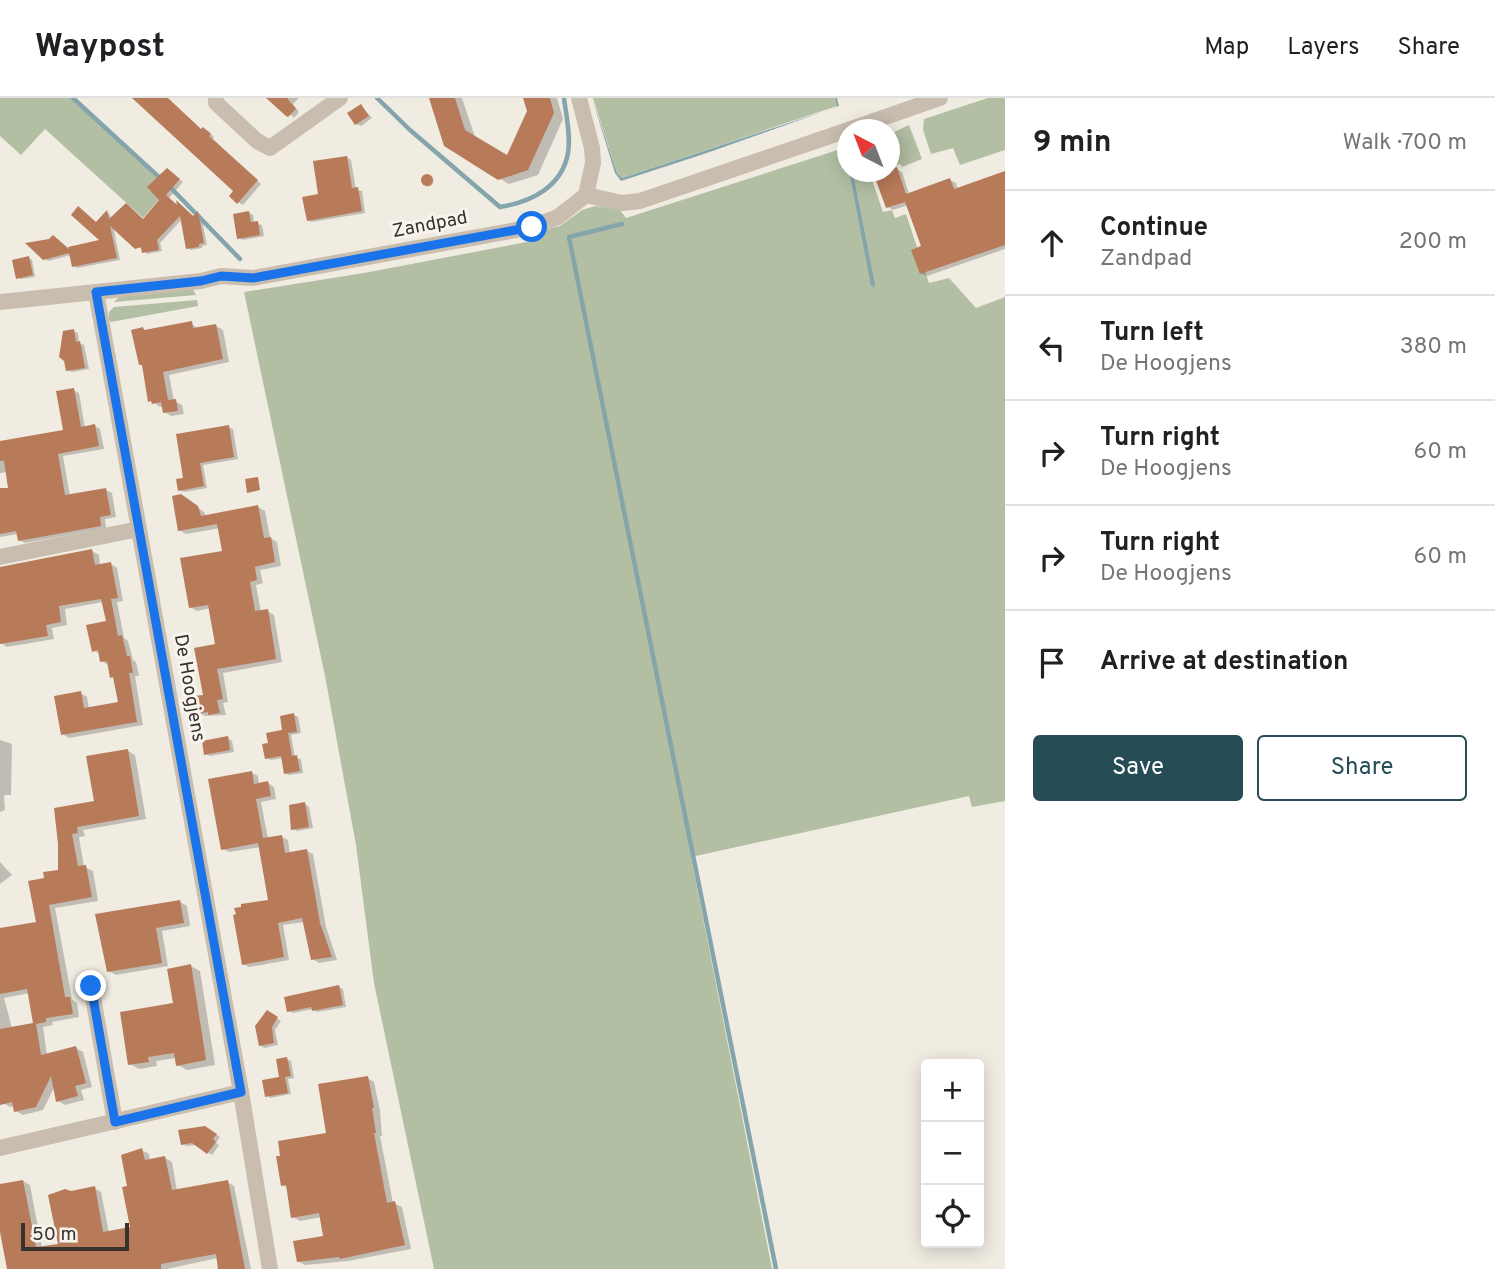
<!DOCTYPE html>
<meta charset="utf-8">
<style>
:root{--surface:#fff;--page:#f2f2f2;--text:#202124;--muted:#757577;--line:#e0e0e0;--accent:#264c55}
body{margin:0;font-family:Overpass,sans-serif;background:var(--page);color:var(--text)}
.controls{position:absolute;right:21px;bottom:21px;display:grid;overflow:hidden;border-radius:7px;box-shadow:0 4px 18px #0003}
.controls button{width:63px;height:63px;display:grid;place-items:center;padding:0;border:0;border-bottom:2px solid var(--line);background:var(--surface);color:var(--text);font:35px sans-serif}
.compass{position:absolute;left:837px;top:21px;width:63px;height:63px;border-radius:50%;background:var(--surface);box-shadow:0 4px 18px #0003;rotate:318deg}
.scale{position:absolute;left:21px;bottom:18px;width:108px;box-sizing:border-box;padding-left:7px;border:4px solid #38312c;border-top:0;font-size:19px;line-height:24px;white-space:nowrap;color:#38312c;-webkit-text-stroke:5px #f9f5ee;paint-order:stroke}
.stop{position:absolute;width:21px;height:21px;margin:-16px;border:5px solid #1a73e8;border-radius:50%;background:#fff}
.stop.end{background:#1a73e8;border-color:#fff;box-shadow:0 2px 7px #0008}
.list{margin:0;padding:0;list-style:none}
h2{display:flex;justify-content:space-between;align-items:center;height:91px;margin:0;padding:0 28px;font-size:30px}
h2 small{font-size:23px;font-weight:400;color:var(--muted)}
.list li{display:grid;grid-template-columns:46px 1fr auto;gap:21px;align-items:center;box-sizing:border-box;height:105px;padding:0 28px;border-top:2px solid var(--line)}
.list b{display:block;font-size:26px;white-space:nowrap}
.list p{margin:0;font-size:23px;white-space:nowrap;color:var(--muted)}
.list em{font-size:23px;font-style:normal;color:var(--muted)}
.actions{display:flex;gap:14px;padding:21px 28px}
.actions a{flex:1;padding:16px 0;border:2px solid var(--accent);border-radius:7px;text-align:center;font-size:24px;color:var(--accent)}
.actions .main{background:var(--accent);color:#fff}
.icon{flex:none;width:38px;height:38px;fill:none;stroke:currentColor;stroke-width:2;stroke-linecap:round;stroke-linejoin:round}
.map{position:relative;flex:none;width:1005px;height:1171px;overflow:hidden}
header{display:flex;align-items:center;gap:42px;box-sizing:border-box;height:98px;padding:0 35px;background:var(--surface);border-bottom:2px solid var(--line)}
header strong{font-size:33px}
nav{display:flex;gap:38px;margin-inline-start:auto;font-size:24px}
main{display:flex}
aside{flex:1;background:var(--surface)}
.map>svg:first-child{display:block}
.green{fill:#b2bfa3}
.water{fill:#84a5ab}
.shadow{fill:#0003;fill-rule:evenodd}
.lines{fill:none;stroke-linecap:round;stroke-linejoin:round}
.stream{stroke:#84a5ab;stroke-width:4.5}
.building{fill:#b87b59}
.minor{stroke:#c8bdaf;stroke-width:16}
.route{stroke:#1a73e8;stroke-width:9}
.labels{text-anchor:middle;dominant-baseline:central;stroke-width:6;stroke-linejoin:round;paint-order:stroke}
.street-label{font-size:19px;fill:#38312c;stroke:#f9f5ee}
</style>
<header>
<strong>Waypost</strong>
<nav><a>Map</a><a>Layers</a><a>Share</a></nav>
</header>
<main>
<div class="map">
<svg width="1005" height="1171" viewBox="0 0 1005 1171">
<rect width="100%" height="100%" fill="#f1ece2"/>
<g class="green">
<path d="M0 0H71L168 91 143 120 45 31 21 57 0 38Z"/>
<path d="M593 0H835L837 8 622 80 617 75Z"/>
<path d="M988 0H1005V52L960 67 953 50 931 56 923 32 924 21Z"/>
<path d="M909 27 922 61 902 69 900 66 890 69V36Z"/>
<path d="M844 50 872 190 875 185 853 74H877L870 76 883 114 892 112 895 120 906 116 929 185 949 180 976 210 1005 199V703L972 709 969 698 691 759 772 1171H434L374 885 356 747 325 578 244 194 364 175 532 143V135L560 128 582 112 595 108 619 111 626 120Z"/>
<path d="M192 190 196 197 114 204 120 198Z"/>
<path d="M197 202 198 208 111 224 109 222V214L114 209Z"/>
</g>
<g class="water">
<path d="M592 0 617 75 622 80 837 9 835 0H837L839 8 704 56 621 83 615 75Z"/>
<path d="M849 74H853L875 185 874 190 871 188Z"/>
</g>
<g class="shadow">
<path d="M134 0H167L202 32 208 33 214 39 213 41 261 86 243 107 238 104 236 93Z"/>
<path d="M271 0H299L293 6 299 14 294 20Z"/>
<path d="M431 0H462L475 39 508 60 529 13 525 0H557L563 21 538 77 509 86 499 80Z"/>
<path d="M361 8 372 20 361 28 356 26Z"/>
<path d="M347 59 351 62 356 92 362 93 365 115 312 124 308 122 320 97Z"/>
<path d="M896 71 902 74 909 96 950 82 956 85 958 92 1005 75V151L927 178 921 175 923 149 908 107 893 112 888 109Z"/>
<path d="M171 74 183 84 169 100 180 109V106L194 119 198 115 201 117 207 147 202 148V150L191 152 187 150 182 121 160 145 162 153 147 156 143 151 136 149 113 128 120 162 77 170 74 168 71 157 48 163 29 147 71 155 103 143 97 126 108 114 112 121 144 122 162 102Z"/>
<circle cx="428" cy="83" r="5.5"/>
<path d="M249 115 253 117 254 125 262 127 264 138 243 142 239 140Z"/>
<path d="M29 160 32 162 35 179 21 181 17 179Z"/>
<path d="M191 225 198 231 216 228 223 232 229 264 169 277 174 303 182 307 184 316 171 318 165 314 164 308 160 309 150 302 143 231 146 233Z"/>
<path d="M73 233 78 235 79 245 84 247 89 271 72 274 67 272Z"/>
<path d="M73 292 79 295 85 330 95 328 100 331 104 351 63 358 70 398 106 392 112 395 116 419 105 421 106 430 25 445 19 442 18 436 0 439V409L13 407 7 374 0 375V344L65 334Z"/>
<path d="M228 329 233 331 238 361 203 367 207 390 184 394 180 392 185 381Z"/>
<path d="M187 402 204 414 206 419 258 409 265 413 270 440 277 444 281 468 260 472 263 485 256 487 261 514 267 513 274 517 282 564 223 575 228 604 223 605 226 617 205 618 199 615 217 547 211 510 197 513 190 509 224 454 220 430 186 436 179 432Z"/>
<path d="M92 453 99 457 100 468 111 466 117 470 123 503 117 504 124 540 128 543 133 562 136 564 139 578H135L143 627 69 640 63 636 80 595 87 599 89 611 120 606 116 581 112 579 108 567 102 563 100 556 93 552 108 525 103 504 65 511 67 527 52 530 54 541 7 549 1 545 0 541V471Z"/>
<path d="M294 617 298 619 301 635 291 637 295 660 301 661 303 675 289 677 285 675 283 660 271 662 267 660Z"/>
<path d="M228 640 232 643 234 654 210 658 206 656Z"/>
<path d="M0 642 12 646 11 697H4L5 712 0 714Z"/>
<path d="M128 653 135 657 146 721 83 732 85 738 79 739 84 769 93 773 98 803 55 810 72 901 77 905 79 919 52 924 53 927 43 929 47 957 76 950 83 954 92 989 81 992 84 1002 65 1007 58 1003 55 988 43 1012 23 1017 16 1013 15 1008 10 1009 3 1005 0 994V832L38 825 46 782 59 773 60 746 96 704ZM30 895 35 926 12 930 4 900Z"/>
<path d="M252 675 258 678 259 687 268 685 274 689 276 701 261 704 268 741 282 739 288 742 290 756 307 753 313 756 326 829 337 862 319 865 313 861 304 824 283 827 289 862 249 869 243 866 270 803 260 749 229 754 223 751Z"/>
<path d="M305 706 309 709 313 730 297 733 293 731Z"/>
<path d="M0 764 12 777 0 786Z"/>
<path d="M180 804 187 808 190 828 162 833 168 868 116 877 109 873Z"/>
<path d="M191 868 200 873 215 967 187 972 178 967 176 960 156 963 157 968 139 971 130 966 175 906Z"/>
<path d="M339 889 343 891 346 909 317 914 313 911 293 915 289 913Z"/>
<path d="M267 914 281 923 275 932 278 947 264 950 260 947Z"/>
<path d="M287 961 291 963 294 980 288 981 291 996 270 1000 267 997 281 980Z"/>
<path d="M367 980 374 984 380 1013 382 1038H380L393 1105 402 1109 411 1151 348 1163 305 1167 298 1163 325 1139 322 1119 300 1123 293 1119 288 1090 283 1087 328 1036Z"/>
<path d="M210 1032 220 1039 216 1045 219 1047 212 1057 197 1047 187 1048 183 1046Z"/>
<path d="M142 1052 149 1056 150 1063 165 1060 172 1064 177 1093 227 1084 234 1088 251 1171H220L218 1160 167 1171H9L0 1125V1088L23 1083 30 1087 42 1150 60 1147 71 1095 94 1090 101 1094 109 1135 132 1131 129 1089Z"/>
</g>
<g class="lines">
<g class="stream">
<path d="M73 0 162 82"/>
<path d="M377 0 410 32 500 109C531 104 562 89 568 55 571 37 566 17 564 0"/>
<path d="M169 88 240 161"/>
<path d="M622 126 569 139 776 1171"/>
</g>
</g>
<g class="building">
<path d="M132 0H168L201 31 203 29 211 36 209 38 258 82 237 106 229 98 233 93Z"/>
<path d="M266 0H287L296 11 288 19 286 18Z"/>
<path d="M429 0H455L465 32 507 57 527 13 523 0H550L554 15 528 72 498 82 444 48Z"/>
<path d="M361 6 369 18 355 27 347 15Z"/>
<path d="M347 58 352 90 358 89 362 113 307 123 302 99 318 96 313 63Z"/>
<path d="M897 69 906 96 950 80 954 91 1005 73V147L920 176 911 152 921 148 905 104 886 110 874 77Z"/>
<path d="M167 70 180 81 166 97 177 107 176 102 193 118 198 113 204 145 199 146V149L186 151 180 118 157 142 159 152 142 155 141 149 135 151 110 128 117 160 72 169 69 155 43 162 25 145 49 141 53 137 69 151 68 149 99 142 71 117 78 108 96 124 107 112 109 121 126 105 143 121 159 102 147 89Z"/>
<circle cx="427" cy="82" r="6"/>
<path d="M249 113 251 124 258 123 260 137 237 141 233 116Z"/>
<path d="M29 158 33 177 16 181 12 162Z"/>
<path d="M192 223 193 230 216 226 223 261 163 274 168 302 176 301 178 313 163 315 161 304 152 306 151 303 148 304 142 267H139L131 232 143 229 144 232Z"/>
<path d="M74 231 76 244 80 243 85 270 66 273 64 263 59 259 63 233Z"/>
<path d="M74 290 81 329 95 326 99 348 58 356 65 397 106 390 111 417 100 419 101 428 18 443 16 433 0 436V390H8L4 363H0V343L63 332 56 293Z"/>
<path d="M229 327 234 359 200 365 204 388 178 393 176 381 183 380 176 336Z"/>
<path d="M258 379 260 392 247 395 245 381Z"/>
<path d="M181 396 198 408 201 418 258 407 264 440 271 439 275 464 255 469 257 482 250 484 255 513 268 511 276 561 217 571 223 601 217 602 220 615 208 617V614L197 616 194 598 203 597 194 550 215 546 208 507 189 510 180 460 222 453 217 426 178 433 172 398Z"/>
<path d="M92 451 95 467 111 464 118 500 111 501 118 538 122 537 127 558H130L133 575H129L137 624 61 637 54 598 81 593 84 610 118 604 113 579 110 580 107 563 100 564 98 552 92 554 86 527 106 523 101 501 59 508 61 524 46 527 48 538 0 546V469Z"/>
<path d="M294 615 297 634 288 635 292 658 297 657 300 673 284 676 281 658 265 661 262 646 268 645 266 635 282 632 280 618Z"/>
<path d="M228 638 230 652 204 657 202 643Z"/>
<path d="M128 651 139 718 77 729 78 735 72 736 78 768 86 767 92 799 49 807 65 899H70L73 916 46 920V924L36 926 41 957 76 948 86 985 75 988 78 998 56 1004 51 978 36 1009 14 1014 12 1004 0 1007V931L33 925 27 891 0 896V830L36 824 28 783 44 780 43 774 58 772V746L54 710 94 703 86 658Z"/>
<path d="M252 673 254 686 268 683 271 698 256 701 263 740 282 737 285 755 307 751 320 825 332 859 311 862 302 820 278 825 284 859 242 867 233 817 236 816 234 810 241 809V806L268 802 258 745 221 752 208 681Z"/>
<path d="M305 704 309 729 291 732 289 707Z"/>
<path d="M180 802 184 825 156 830 162 865 107 874 95 816Z"/>
<path d="M191 866 206 962 176 968 174 955 148 959 149 964 128 967 120 914 173 905 167 871Z"/>
<path d="M339 887 343 907 312 913 311 909 287 914 284 899Z"/>
<path d="M267 912 278 919 272 929 274 945 259 948 255 928Z"/>
<path d="M287 959 291 978 285 979 288 995 265 999 262 982 279 979 276 961Z"/>
<path d="M368 978 374 1010H372L376 1035H374L387 1105 395 1103 405 1147 340 1161 339 1159 297 1164 293 1143 323 1138 319 1115 291 1120 286 1087 281 1088 276 1058H280L278 1043 326 1035 318 986Z"/>
<path d="M205 1028 217 1036 213 1041 216 1044 207 1056 192 1045 181 1047 178 1032Z"/>
<path d="M142 1050 145 1062 165 1058 172 1092 228 1082 245 1171H218L216 1156 161 1166V1171H7L0 1134V1086L23 1082 36 1149 58 1146 48 1097 65 1091 71 1093 95 1088 103 1134 130 1129 122 1089 127 1088 121 1057Z"/>
</g>
<g class="lines">
<g class="minor">
<path d="M216 0V5L257 43 270 50 340 0"/>
<path d="M579 0 592 50 593 65 586 97"/>
<path d="M848 32 940 0"/>
<path d="M0 204 201 183 221 178 253 180 532 129 558 119 586 97 622 105 640 103 848 32"/>
<path d="M0 459 139 431"/>
<path d="M91 888 115 1024"/>
<path d="M241 994 270 1171"/>
<path d="M0 1050 241 994 96 194"/>
</g>
</g>
<g class="lines">
<path class="route" d="M91 888 115 1024 241 994 96 194 201 183 221 178 253 180 532 129"/>
</g>
<g class="labels">
<g class="street-label">
<text transform="translate(430 127) rotate(-11)">Zandpad</text>
<text transform="translate(189 590) rotate(80)">De Hoogjens</text>
</g>
</g>
</svg>
<div class="controls">
<button>+</button>
<button>−</button>
<button><svg class="icon" aria-label="locate" viewBox="0 0 24 24"><circle cx="12" cy="12" r="6"/><path d="M12 2v4M12 18v4M2 12h4M18 12h4"/></svg></button>
</div>
<svg class="compass" viewBox="-18 -18 36 36"><path d="M0-13l5 13h-10z" fill="#e53935"/><path d="M0 13l5-13h-10z" fill="#757577"/></svg>
<div class="scale">50 m</div>
<div class="stop" style="left:532px;top:129px"></div>
<div class="stop end" style="left:91px;top:888px"></div>
</div>
<aside>
<h2>9 min<small>Walk · 700 m</small></h2>
<ul class="list">
<li><svg class="icon" aria-label="ahead" viewBox="0 0 24 24"><path d="M12 20V5M6 11l6-6 6 6"/></svg><div><b>Continue</b><p>Zandpad</p></div><em>200 m</em></li>
<li><svg class="icon" aria-label="left" viewBox="0 0 24 24"><path d="M17 20v-9H6M10 6l-5 5 5 5"/></svg><div><b>Turn left</b><p>De Hoogjens</p></div><em>380 m</em></li>
<li><svg class="icon" aria-label="right" viewBox="0 0 24 24"><path d="M7 20v-9h11M14 6l5 5-5 5"/></svg><div><b>Turn right</b><p>De Hoogjens</p></div><em>60 m</em></li>
<li><svg class="icon" aria-label="right" viewBox="0 0 24 24"><path d="M7 20v-9h11M14 6l5 5-5 5"/></svg><div><b>Turn right</b><p>De Hoogjens</p></div><em>60 m</em></li>
<li><svg class="icon" aria-label="arrive" viewBox="0 0 24 24"><path d="M6 21V4h12l-3 4 3 4H6"/></svg><div><b>Arrive at destination</b></div></li>
</ul>
<div class="actions"><a class="main">Save</a><a>Share</a></div>
</aside>
</main>
